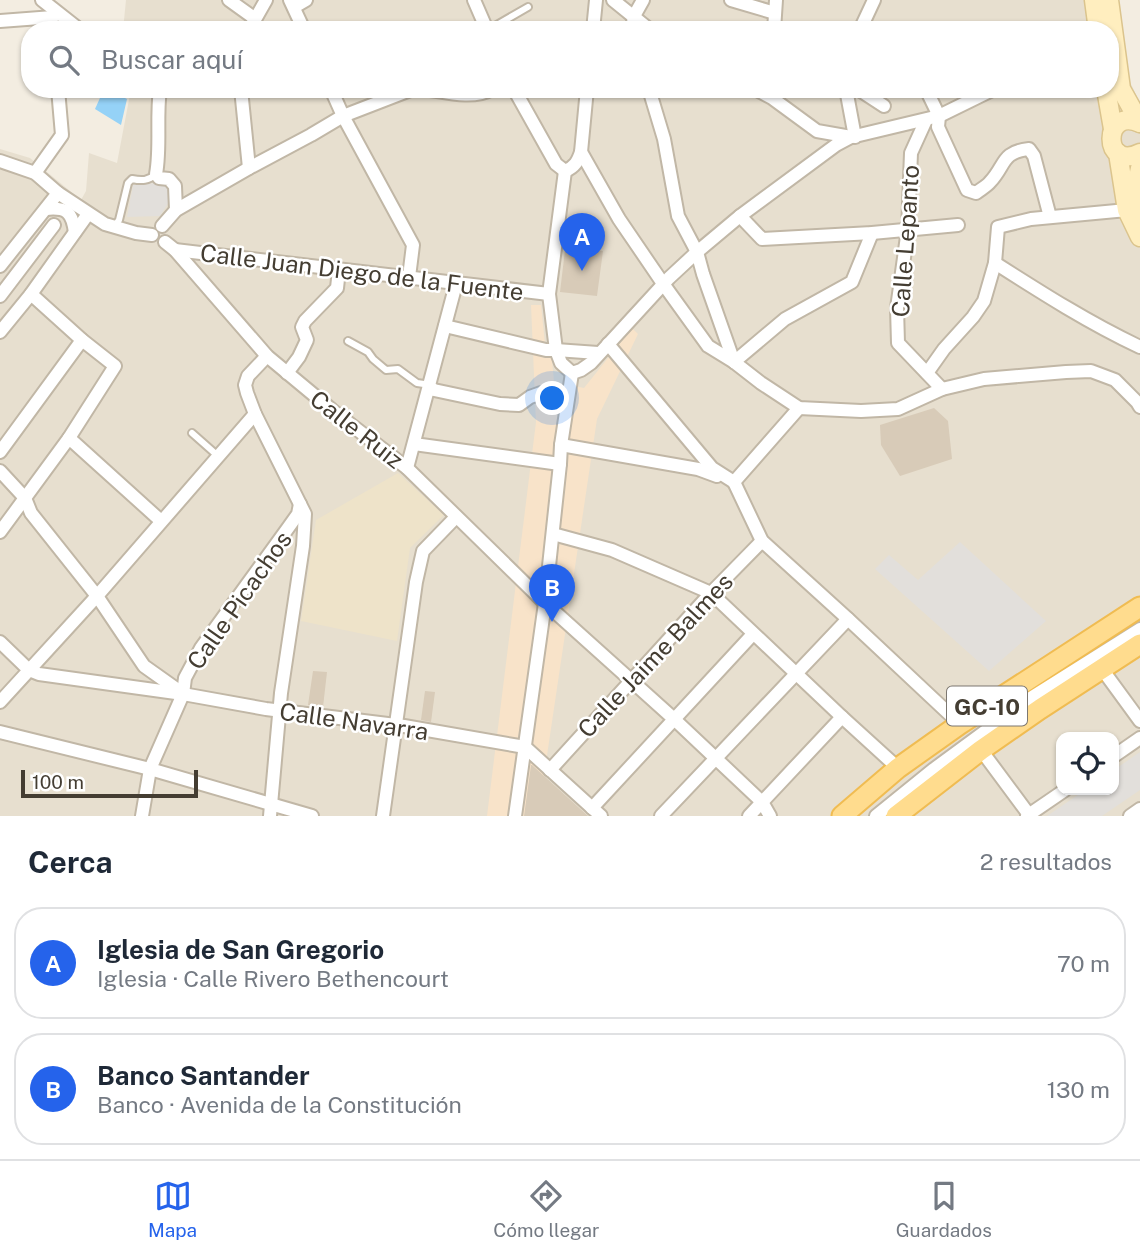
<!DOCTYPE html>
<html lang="es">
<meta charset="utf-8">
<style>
:root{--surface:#fff;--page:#f6f6f7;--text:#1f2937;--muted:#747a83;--line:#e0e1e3;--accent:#2563eb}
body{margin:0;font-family:"Public Sans",sans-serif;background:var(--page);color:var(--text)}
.controls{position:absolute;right:21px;bottom:21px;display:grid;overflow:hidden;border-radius:14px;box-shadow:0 2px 5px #0004}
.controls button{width:63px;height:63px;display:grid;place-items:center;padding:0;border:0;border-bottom:2px solid var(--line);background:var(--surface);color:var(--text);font:35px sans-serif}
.scale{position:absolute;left:21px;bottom:18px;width:177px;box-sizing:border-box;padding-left:7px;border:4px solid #443d32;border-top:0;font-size:19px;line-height:24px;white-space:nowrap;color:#443d32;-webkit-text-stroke:5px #fff;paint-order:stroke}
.you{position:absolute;left:553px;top:399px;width:24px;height:24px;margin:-18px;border:5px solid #fff;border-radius:50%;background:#1a73e8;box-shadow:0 0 0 10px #1a73e833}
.badge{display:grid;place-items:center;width:46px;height:46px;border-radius:50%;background:var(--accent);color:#fff;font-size:23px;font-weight:700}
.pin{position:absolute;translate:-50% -58px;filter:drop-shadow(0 2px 4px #0008)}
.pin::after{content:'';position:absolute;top:37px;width:24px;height:21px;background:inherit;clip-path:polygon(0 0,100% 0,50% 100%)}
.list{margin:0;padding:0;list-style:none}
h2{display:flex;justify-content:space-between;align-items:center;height:91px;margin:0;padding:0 28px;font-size:30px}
h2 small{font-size:23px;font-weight:400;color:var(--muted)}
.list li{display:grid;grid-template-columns:46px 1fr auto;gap:21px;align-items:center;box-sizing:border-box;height:112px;margin:0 14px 14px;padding:0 14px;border:2px solid var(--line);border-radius:28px}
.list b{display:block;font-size:26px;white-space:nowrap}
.list p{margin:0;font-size:23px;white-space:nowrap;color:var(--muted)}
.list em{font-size:23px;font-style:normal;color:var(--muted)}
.icon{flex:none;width:38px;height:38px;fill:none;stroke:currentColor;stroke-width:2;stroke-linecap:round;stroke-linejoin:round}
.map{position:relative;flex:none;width:1140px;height:816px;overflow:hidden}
.search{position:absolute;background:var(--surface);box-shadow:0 2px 5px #0004;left:21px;right:21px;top:21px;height:77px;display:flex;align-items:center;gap:18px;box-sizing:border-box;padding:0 24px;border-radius:28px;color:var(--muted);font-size:26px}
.sheet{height:343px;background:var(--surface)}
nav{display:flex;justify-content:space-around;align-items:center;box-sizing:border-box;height:98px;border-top:2px solid var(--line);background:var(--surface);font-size:19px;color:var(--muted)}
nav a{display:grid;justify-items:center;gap:4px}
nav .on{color:var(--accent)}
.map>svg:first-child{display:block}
.residential{fill:#e7dfcf;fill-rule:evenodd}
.commercial{fill:#f8e3c9}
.education{fill:#eee3c9}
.parking{fill:#e2dfdb}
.water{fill:#95d2f7}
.building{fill:#d8cbb8}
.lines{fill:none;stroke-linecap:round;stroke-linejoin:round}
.lane-casing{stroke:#c1b7a6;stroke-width:10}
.street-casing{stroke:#c1b7a6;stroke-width:16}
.secondary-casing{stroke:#dbc48d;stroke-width:21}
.primary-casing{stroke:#f0bc52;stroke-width:23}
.lane{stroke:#fff;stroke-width:6}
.street{stroke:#fff;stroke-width:12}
.secondary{stroke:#ffeebf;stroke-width:18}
.primary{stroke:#ffdc8e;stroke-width:19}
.labels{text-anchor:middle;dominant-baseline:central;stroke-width:5;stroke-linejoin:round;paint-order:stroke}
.shield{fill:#fff;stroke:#7c7770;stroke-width:2}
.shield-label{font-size:23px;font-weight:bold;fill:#443d32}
.street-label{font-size:24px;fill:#443d32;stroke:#fff}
</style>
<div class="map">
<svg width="1140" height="816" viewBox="0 0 1140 816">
<rect width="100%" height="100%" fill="#f3ede1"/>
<path class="residential" d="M126 0H1119L1130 82 1140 103V816H0V149L30 158 81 200 86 191 89 153 117 163 131 89H1110V30H123ZM1061 737H1114V790H1061Z"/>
<path class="commercial" d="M531 305H541L545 344 552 360 554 382 584 388 632 328 638 334 597 419 538 816H487L536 422Z"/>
<path class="education" d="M398 473 444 515 410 548 397 641 301 621 316 520Z"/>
<g class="parking">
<path d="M167 182 169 202 160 216 127 217 133 185Z"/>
<path d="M960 542 1046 621 989 671 875 569 889 555 918 580Z"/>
<path d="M1140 752V790L1102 816H1047L1085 790H1114V770Z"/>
</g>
<path class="water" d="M104 89H107L127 99 121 125 95 109Z"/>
<g class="building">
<path d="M569 217 594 220 593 226 598 227 595 250 603 251 597 296 560 292Z"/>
<path d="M934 408 948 421 952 459 900 476 881 445 880 425Z"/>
<path d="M313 671 327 672 323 707 308 705Z"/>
<path d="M425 691 435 692 431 722 421 720Z"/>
<path d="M531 765H532L588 816H524Z"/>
</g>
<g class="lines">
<defs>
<g id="lane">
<path d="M488 30 528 7"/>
<path d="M114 227 119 220 128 183 132 179C142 181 148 181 156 174"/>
<path d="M348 341 368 352 373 359 386 370 398 369 417 383 424 384 428 387"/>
<path d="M192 433 218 456"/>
</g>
<g id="street">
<path d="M42 0 80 30"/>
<path d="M229 0 254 18"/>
<path d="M290 0 304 30"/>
<path d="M474 0 487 30"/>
<path d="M613 0 650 30"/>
<path d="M731 0 775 13"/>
<path d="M294 7 306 0"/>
<path d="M0 21 53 17"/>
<path d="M249 30 266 0"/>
<path d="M593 30 596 0"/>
<path d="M632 30 634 16 643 0"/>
<path d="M774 30 776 0"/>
<path d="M860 30 874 0"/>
<path d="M160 89C156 117 161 147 156 174L159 178 169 179 175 186 176 210"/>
<path d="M241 89 249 168"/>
<path d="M331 89 343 116 413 245 409 277"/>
<path d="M424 89C445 92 473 100 492 89"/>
<path d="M514 89 556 164 565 171"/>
<path d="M649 89 664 139 678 216 697 252 703 274 734 362"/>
<path d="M755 89 772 98 817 131 851 137 939 116 994 89"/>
<path d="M846 89 855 137"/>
<path d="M858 89 884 106"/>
<path d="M926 89 939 116 938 127 967 190 976 193C981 189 987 186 990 182 1006 165 1001 152 1029 149L1034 156 1050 217"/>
<path d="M926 120 911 153 908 229 897 308 898 343 942 389"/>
<path d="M581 152 619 219 664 285 708 346 734 362 761 383 799 408 861 411 898 409 942 389 984 379 1066 372 1091 371 1115 380 1137 402 1140 407"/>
<path d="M0 161 35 173 58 193 105 224 136 233 152 235"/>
<path d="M565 171 549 294 556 350 561 363 572 373 581 370 591 363 669 278 697 252 740 216 836 145 851 137"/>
<path d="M565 171C575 167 578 161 581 152L587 89"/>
<path d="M35 173 62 135 58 89"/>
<path d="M46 209C67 207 72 212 75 232"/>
<path d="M740 216 762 239 872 233 958 225"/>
<path d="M162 226 176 210 249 168 311 135 343 116 413 89"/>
<path d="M165 242 175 250 267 356 332 410 407 468 545 603 674 719 762 802 770 816"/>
<path d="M175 250 549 294"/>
<path d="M995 263C1042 293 1089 323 1140 347"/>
<path d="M0 266 58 193"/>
<path d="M0 296 54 225"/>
<path d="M445 326 546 350H556L598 353"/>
<path d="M0 332 31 294 88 214"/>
<path d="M608 344 712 468 734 482"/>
<path d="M267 356 248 376 245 385 247 393 255 414 305 514 303 546 281 693 270 816"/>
<path d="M734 362 785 319 852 282 872 233"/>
<path d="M287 373 299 357 307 340 302 327 305 321 337 288 339 270"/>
<path d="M927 373 944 349 973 317 984 301 995 263 998 227 1031 219 1127 210"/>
<path d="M429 387 434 390 500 404 519 405 530 397 541 393 568 395"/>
<path d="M69 438 161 521"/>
<path d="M414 444 560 464"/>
<path d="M561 445 698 469 717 476"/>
<path d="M0 452 82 340"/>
<path d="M407 468 456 284"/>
<path d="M0 471 25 498 31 513 97 596 144 666 182 693"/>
<path d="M734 482 762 541 848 619 960 724"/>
<path d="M734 482 799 408"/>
<path d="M0 532 69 438 115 366 82 340 31 294"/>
<path d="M553 534 612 550 711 593 842 717 898 768"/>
<path d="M0 642 29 670 39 674 183 694 266 709 404 726 525 747 601 816"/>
<path d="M1102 669 1140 721"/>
<path d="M0 702 97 596 255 414"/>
<path d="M0 732 150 769 312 816"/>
<path d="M981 750 1030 816"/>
<path d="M1114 756 1140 738"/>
<path d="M550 770 711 593 762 541"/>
<path d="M592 808 753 634"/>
<path d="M142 816 150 769 183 694 185 678 201 648 288 528 298 514 300 504"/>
<path d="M383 816 416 582 423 551 456 517"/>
<path d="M515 816 545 603 560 464 561 445 572 373"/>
<path d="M661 816 848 619"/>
<path d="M749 816 842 717"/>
<path d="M876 816 934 769 1032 697 1140 629"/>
<path d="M1027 816 1065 790"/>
<path d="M1130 816 1140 809"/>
</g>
<g id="secondary">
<path d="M1094 0 1098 30"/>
<path d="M1109 0 1121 89 1140 123"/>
<path d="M1106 89 1113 129"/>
<path d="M1140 123C1102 106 1102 172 1140 153"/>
<path d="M1118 153 1127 210 1140 237"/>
<path d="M1140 168 1136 187 1140 210"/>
</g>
<g id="primary">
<path d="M842 816 898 768 960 724 1140 607"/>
<path d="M896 816 981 750 1040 709 1140 644"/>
</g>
</defs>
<use href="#lane" class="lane-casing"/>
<use href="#street" class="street-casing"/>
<use href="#secondary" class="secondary-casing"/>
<use href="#primary" class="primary-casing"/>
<use href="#lane" class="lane"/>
<use href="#street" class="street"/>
<use href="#secondary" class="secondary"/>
<use href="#primary" class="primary"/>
</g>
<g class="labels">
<rect class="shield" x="947" y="686.5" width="80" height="39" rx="5"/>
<g class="shield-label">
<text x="987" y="706">GC-10</text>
</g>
<g class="street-label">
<text transform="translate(905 241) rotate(-86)">Calle Lepanto</text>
<text transform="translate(362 272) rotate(7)">Calle Juan Diego de la Fuente</text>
<text transform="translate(357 429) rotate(38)">Calle Ruiz</text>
<text transform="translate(239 600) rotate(-55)">Calle Picachos</text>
<text transform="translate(655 655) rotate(-47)">Calle Jaime Balmes</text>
<text transform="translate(354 721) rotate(8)">Calle Navarra</text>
</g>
</g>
</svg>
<div class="controls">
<button><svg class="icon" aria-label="locate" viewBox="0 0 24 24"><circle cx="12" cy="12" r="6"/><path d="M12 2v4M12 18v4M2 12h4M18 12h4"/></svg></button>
</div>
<div class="scale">100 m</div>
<div class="you"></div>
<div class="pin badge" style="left:582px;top:271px">A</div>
<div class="pin badge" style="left:552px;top:622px">B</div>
<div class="search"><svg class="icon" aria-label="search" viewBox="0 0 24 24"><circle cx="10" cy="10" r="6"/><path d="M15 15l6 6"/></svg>Buscar aquí</div>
</div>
<section class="sheet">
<h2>Cerca<small>2 resultados</small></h2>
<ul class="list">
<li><span class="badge">A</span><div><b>Iglesia de San Gregorio</b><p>Iglesia · Calle Rivero Bethencourt</p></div><em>70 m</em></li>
<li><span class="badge">B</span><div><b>Banco Santander</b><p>Banco · Avenida de la Constitución</p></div><em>130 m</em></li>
</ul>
</section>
<nav>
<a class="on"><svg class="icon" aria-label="map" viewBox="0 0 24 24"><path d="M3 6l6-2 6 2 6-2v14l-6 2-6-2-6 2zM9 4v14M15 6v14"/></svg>Mapa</a>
<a><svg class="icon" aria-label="directions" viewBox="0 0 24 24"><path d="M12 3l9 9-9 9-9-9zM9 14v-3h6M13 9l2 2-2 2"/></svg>Cómo llegar</a>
<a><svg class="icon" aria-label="saved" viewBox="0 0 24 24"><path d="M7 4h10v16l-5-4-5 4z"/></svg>Guardados</a>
</nav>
